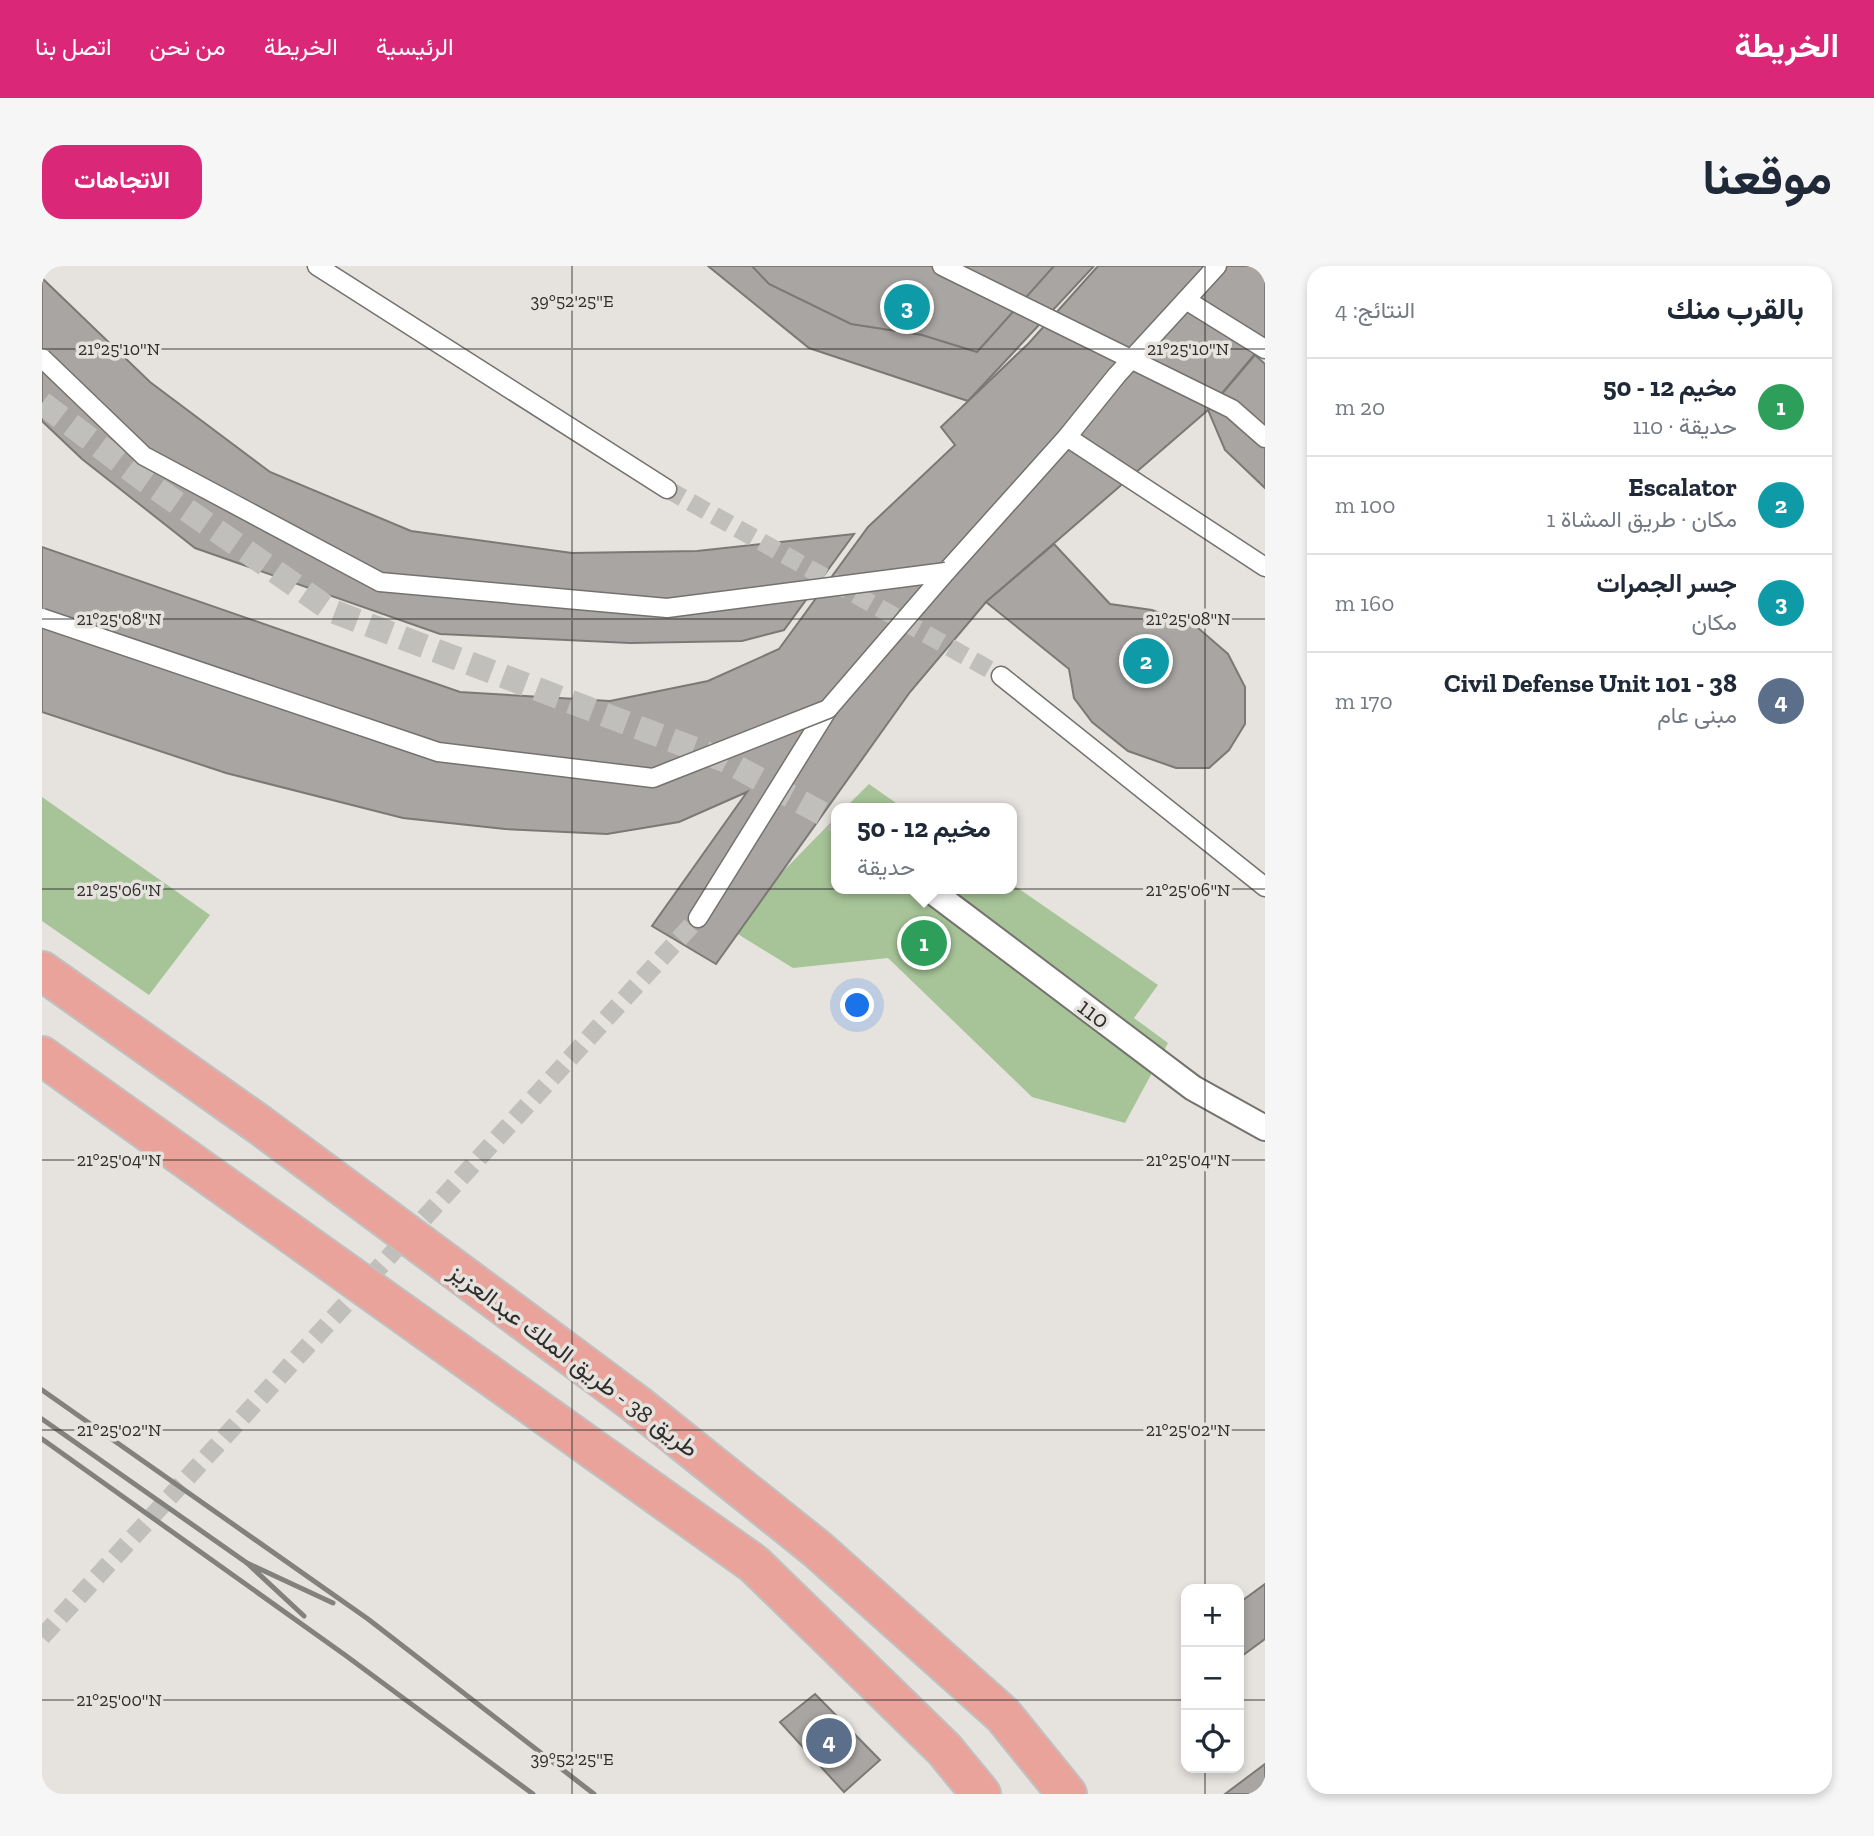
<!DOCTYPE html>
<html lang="ar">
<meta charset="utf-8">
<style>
:root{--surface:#fff;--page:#f6f6f7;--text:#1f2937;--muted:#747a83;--line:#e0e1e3;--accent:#db2777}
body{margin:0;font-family:"Zilla Slab",Vazirmatn,serif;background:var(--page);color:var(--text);direction:rtl}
.controls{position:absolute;right:21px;bottom:21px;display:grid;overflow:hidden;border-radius:14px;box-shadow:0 4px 10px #0003}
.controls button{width:63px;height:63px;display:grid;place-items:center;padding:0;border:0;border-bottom:2px solid var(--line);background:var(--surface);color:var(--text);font:35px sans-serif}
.you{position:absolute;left:816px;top:740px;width:24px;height:24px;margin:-18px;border:5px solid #fff;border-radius:50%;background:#1a73e8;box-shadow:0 0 0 10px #1a73e833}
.badge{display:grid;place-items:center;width:46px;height:46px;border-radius:50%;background:var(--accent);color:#fff;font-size:23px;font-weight:700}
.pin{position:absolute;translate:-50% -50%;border:4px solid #fff;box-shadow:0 2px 7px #0006}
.popup{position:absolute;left:789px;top:537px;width:186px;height:91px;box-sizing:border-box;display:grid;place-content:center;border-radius:14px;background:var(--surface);filter:drop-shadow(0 2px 5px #0005);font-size:23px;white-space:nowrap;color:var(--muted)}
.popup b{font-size:26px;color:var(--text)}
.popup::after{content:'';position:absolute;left:50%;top:100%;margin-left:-14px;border:14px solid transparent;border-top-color:var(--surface)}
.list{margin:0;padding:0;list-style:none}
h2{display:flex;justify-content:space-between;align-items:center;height:91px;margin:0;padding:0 28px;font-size:30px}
h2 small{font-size:23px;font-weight:400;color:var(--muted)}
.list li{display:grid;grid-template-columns:46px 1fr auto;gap:21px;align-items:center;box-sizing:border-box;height:98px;padding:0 28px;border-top:2px solid var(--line)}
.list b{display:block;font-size:26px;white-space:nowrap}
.list p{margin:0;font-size:23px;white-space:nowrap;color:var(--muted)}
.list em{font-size:23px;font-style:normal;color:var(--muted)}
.icon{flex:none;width:38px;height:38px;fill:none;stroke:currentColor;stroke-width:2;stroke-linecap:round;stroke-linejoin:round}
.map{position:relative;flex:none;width:1223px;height:1528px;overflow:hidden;direction:ltr;border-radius:21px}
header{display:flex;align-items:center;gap:42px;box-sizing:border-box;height:98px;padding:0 35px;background:var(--accent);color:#fff}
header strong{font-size:33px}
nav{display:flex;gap:38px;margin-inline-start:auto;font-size:24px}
.intro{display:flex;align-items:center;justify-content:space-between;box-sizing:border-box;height:168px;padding:0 42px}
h1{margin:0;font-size:49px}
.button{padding:18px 32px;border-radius:21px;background:var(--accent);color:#fff;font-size:24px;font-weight:700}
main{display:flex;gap:42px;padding:0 42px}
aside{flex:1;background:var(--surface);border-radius:21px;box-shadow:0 4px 10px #0003}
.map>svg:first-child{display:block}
.green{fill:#a7c498}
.building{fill:#a8a5a2;stroke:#7b7975;stroke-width:2}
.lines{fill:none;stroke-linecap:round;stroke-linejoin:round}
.pedestrian-tunnel{stroke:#c1bfbb;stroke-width:18;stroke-dasharray:18 9;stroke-linecap:butt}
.minor-tunnel{stroke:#c1bfbb;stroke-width:24;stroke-dasharray:24 12;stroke-linecap:butt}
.pedestrian-casing{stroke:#74726e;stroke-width:21}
.minor-casing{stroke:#74726e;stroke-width:28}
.primary-casing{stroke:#c1c0c0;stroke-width:42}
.pedestrian{stroke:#fff;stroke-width:18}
.minor{stroke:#fff;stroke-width:24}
.primary{stroke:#eaa39b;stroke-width:38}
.rail{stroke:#83817e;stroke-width:5}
.pedestrian-bridge-casing{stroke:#74726e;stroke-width:21;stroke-linecap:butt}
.pedestrian-bridge{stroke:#fff;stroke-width:18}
.ticks{fill:none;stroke:#2f2e2d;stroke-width:2;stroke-opacity:0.45}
.labels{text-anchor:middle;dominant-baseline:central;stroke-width:7;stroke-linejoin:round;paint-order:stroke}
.street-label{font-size:24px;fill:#2f2e2d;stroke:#e6e3df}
.ticks-label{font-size:18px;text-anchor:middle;fill:#2f2e2d;stroke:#e6e3df;stroke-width:7;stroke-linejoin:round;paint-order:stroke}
</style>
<header>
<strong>الخريطة</strong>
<nav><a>الرئيسية</a><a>الخريطة</a><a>من نحن</a><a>اتصل بنا</a></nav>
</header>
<div class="intro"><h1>موقعنا</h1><a class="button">الاتجاهات</a></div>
<main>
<aside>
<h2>بالقرب منك<small>النتائج: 4</small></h2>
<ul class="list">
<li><span class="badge" style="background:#2e9e5b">1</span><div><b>مخيم 12 - 50</b><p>حديقة · 110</p></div><em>20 m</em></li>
<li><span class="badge" style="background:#0f9aa8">2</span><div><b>Escalator</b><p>مكان · طريق المشاة 1</p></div><em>100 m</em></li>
<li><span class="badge" style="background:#0f9aa8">3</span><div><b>جسر الجمرات</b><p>مكان</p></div><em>160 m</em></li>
<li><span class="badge" style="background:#5c6f8a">4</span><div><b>Civil Defense Unit 101 - 38</b><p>مبنى عام</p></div><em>170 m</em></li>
</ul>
</aside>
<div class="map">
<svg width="1223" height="1528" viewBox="0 0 1223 1528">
<rect width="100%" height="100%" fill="#e6e3df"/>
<g class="green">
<path d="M827 518 861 542H803Z"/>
<path d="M0 531 168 649 107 729 0 655Z"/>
<path d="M794 551V623H970V618L1116 719 1092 752 1126 777 1083 857 990 831 846 692 751 702 686 662Z"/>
</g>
<g class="building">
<path d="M666 0H1052L926 135 767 82Z"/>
<path d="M710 0H1012L935 86 880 69 809 58 727 18Z"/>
<path d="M1056 0H1223V76L1166 144 944 336 868 426 674 698 610 660 705 526 637 556 565 568 463 563 361 552 184 507 0 446V281L418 426 568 435 666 415 737 383 826 261 913 179 899 161 987 77Z"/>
<path d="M0 12 108 116 228 206 369 265 530 287 655 285 812 268 742 364 700 375 588 377 398 368 153 282 40 193 0 155Z"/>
<path d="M1213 89 1223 98V222L1183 184 1166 144Z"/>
<path d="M1012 278 1068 338 1110 344 1155 361 1186 388 1203 421V458L1187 484 1167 502H1134L1086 485 1050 456 1032 432 1027 403 944 336Z"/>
<path d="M1223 1318V1373L1197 1392V1337Z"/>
<path d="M773 1428 838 1494 802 1526 738 1456Z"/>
<path d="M1223 1498V1528H1183Z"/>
</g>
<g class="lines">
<g class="pedestrian-tunnel">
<path d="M625 223 959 410"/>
<path d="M0 1371 656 652"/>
</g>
<path class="minor-tunnel" d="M0 137 102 214 290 345 682 494 794 555"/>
<defs>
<g id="pedestrian">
<path d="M275 0 625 223"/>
<path d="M900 0 1190 143 1223 172"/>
<path d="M1144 34 1223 83"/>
<path d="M1025 171 1223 301"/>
<path d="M904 306 1025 171 1075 109 1175 0"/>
<path d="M959 410 1223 621"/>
<path d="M656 652 786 443"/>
</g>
<path id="minor" d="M887 623 1151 822 1223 862"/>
<g id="primary">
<path d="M0 705 218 859 594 1138 775 1283 961 1449 1025 1528"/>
<path d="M0 790 712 1298 902 1483 939 1528"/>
</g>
</defs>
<use href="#pedestrian" class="pedestrian-casing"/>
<use href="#minor" class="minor-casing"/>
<use href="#primary" class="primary-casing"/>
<use href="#pedestrian" class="pedestrian"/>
<use href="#minor" class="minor"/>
<use href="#primary" class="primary"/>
<g class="rail">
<path d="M0 1124 326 1353 552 1528"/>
<path d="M0 1153 205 1297"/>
<path d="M0 1173 303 1389 491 1528"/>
<path d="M262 1350 205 1297 291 1337"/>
</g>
<defs>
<g id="pedestrian-bridge">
<path d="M0 92 102 190 338 316 625 342 904 306"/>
<path d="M0 352 396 486 611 512 786 443 904 306"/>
</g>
</defs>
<use href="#pedestrian-bridge" class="pedestrian-bridge-casing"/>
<use href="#pedestrian-bridge" class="pedestrian-bridge"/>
</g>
<path class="ticks" d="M530 0V1528M1163 0V1323M0 83H1223M0 353H1223M0 623H1223M0 894H1223M0 1164H1223M0 1434H1144M1197 1434H1223M1163 1502V1528"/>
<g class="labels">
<g class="street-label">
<text transform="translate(1052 747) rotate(37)">110</text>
<text transform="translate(532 1094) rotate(37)">طريق 38 - طريق الملك عبدالعزيز</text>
</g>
</g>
<g class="ticks-label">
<text x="530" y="41">39°52'25"E</text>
<text x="77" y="89">21°25'10"N</text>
<text x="1146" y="89">21°25'10"N</text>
<text x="77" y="359">21°25'08"N</text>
<text x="1146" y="359">21°25'08"N</text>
<text x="77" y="630">21°25'06"N</text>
<text x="1146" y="630">21°25'06"N</text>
<text x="77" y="900">21°25'04"N</text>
<text x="1146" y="900">21°25'04"N</text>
<text x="77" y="1170">21°25'02"N</text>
<text x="1146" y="1170">21°25'02"N</text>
<text x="77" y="1440">21°25'00"N</text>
<text x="530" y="1499">39°52'25"E</text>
</g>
</svg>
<div class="controls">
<button>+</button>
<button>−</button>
<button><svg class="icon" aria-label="locate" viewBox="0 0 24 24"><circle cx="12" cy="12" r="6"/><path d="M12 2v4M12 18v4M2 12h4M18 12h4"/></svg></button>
</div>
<div class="you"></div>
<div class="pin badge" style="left:882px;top:677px;background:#2e9e5b">1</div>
<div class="popup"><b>مخيم 12 - 50</b>حديقة</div>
<div class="pin badge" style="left:1104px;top:395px;background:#0f9aa8">2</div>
<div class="pin badge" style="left:865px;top:41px;background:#0f9aa8">3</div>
<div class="pin badge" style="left:787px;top:1475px;background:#5c6f8a">4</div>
</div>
</main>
